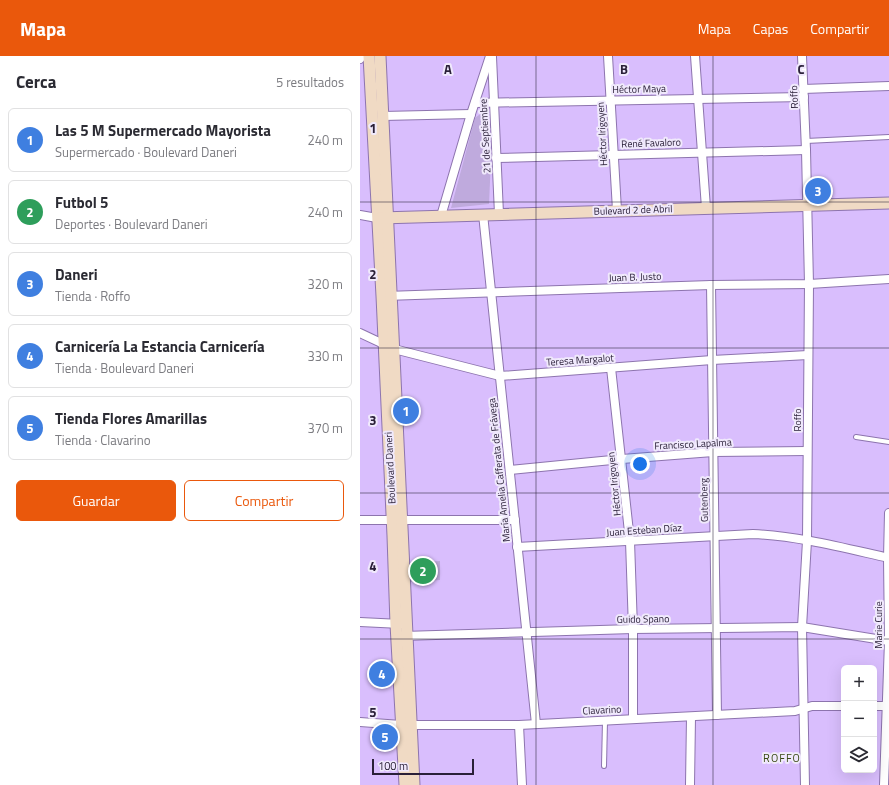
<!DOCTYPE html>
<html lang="es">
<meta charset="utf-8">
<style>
:root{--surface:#fff;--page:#f2f2f3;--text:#2b2b33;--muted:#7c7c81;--line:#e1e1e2;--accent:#ea580c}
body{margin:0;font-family:"Titillium Web",sans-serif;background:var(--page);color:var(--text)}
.controls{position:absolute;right:12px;bottom:12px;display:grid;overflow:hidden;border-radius:6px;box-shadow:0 4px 16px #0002}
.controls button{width:36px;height:36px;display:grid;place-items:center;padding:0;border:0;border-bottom:1px solid var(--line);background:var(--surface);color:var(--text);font:20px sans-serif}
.scale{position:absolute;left:12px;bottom:10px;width:102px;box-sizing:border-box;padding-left:4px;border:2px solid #2a2038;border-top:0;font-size:11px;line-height:14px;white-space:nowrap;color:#2a2038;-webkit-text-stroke:3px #f0e9fc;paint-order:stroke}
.you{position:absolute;left:280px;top:408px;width:14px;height:14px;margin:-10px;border:3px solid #fff;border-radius:50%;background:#1a73e8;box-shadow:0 0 0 6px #1a73e833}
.badge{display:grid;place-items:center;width:26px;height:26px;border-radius:50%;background:var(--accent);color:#fff;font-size:13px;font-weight:700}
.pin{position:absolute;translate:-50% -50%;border:2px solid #fff;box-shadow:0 1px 4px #0006}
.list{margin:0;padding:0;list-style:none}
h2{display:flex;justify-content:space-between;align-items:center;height:52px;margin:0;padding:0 16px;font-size:17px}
h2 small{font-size:13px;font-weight:400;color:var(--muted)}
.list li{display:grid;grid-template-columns:26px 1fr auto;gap:12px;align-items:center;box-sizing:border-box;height:64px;margin:0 8px 8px;padding:0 8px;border:1px solid var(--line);border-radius:6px}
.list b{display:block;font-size:15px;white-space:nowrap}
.list p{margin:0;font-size:13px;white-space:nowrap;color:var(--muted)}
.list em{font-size:13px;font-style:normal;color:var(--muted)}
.actions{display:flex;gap:8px;padding:12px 16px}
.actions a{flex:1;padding:9px 0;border:1px solid var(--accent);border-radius:6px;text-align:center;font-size:14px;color:var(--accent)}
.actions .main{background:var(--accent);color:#fff}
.icon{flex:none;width:22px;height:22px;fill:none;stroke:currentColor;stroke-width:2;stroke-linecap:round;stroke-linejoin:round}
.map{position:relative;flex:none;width:529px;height:729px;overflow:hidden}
header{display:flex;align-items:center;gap:24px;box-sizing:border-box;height:56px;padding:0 20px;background:var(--accent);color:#fff}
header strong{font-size:19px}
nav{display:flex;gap:22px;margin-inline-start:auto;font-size:14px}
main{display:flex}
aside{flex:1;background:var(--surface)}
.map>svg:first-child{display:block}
.green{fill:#bfaadd}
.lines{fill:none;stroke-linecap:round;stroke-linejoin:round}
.lane-casing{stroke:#8d74ae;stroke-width:6}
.street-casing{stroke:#8d74ae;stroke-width:10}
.secondary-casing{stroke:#8d74ae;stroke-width:13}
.lane{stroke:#fff;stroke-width:4}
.street{stroke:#fff;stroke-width:8}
.secondary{stroke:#f0dac4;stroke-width:11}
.grid{fill:none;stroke:#2a2038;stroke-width:1;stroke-opacity:0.55}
.labels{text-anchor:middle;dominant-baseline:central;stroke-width:4;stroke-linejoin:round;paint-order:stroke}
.street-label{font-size:10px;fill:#2a2038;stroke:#f0e9fc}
.neighbourhood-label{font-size:11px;letter-spacing:1px;fill:#394912;stroke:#f0e9fc}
.grid-label{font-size:13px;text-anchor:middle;font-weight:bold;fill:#2a2038;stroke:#f0e9fc;stroke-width:4;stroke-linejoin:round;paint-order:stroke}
</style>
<header>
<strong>Mapa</strong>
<nav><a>Mapa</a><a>Capas</a><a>Compartir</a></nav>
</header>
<main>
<aside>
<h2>Cerca<small>5 resultados</small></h2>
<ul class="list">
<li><span class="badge" style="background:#3f7fe0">1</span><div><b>Las 5 M Supermercado Mayorista</b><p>Supermercado · Boulevard Daneri</p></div><em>240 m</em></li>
<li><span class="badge" style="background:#2e9e5b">2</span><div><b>Futbol 5</b><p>Deportes · Boulevard Daneri</p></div><em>240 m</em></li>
<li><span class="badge" style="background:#3f7fe0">3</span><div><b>Daneri</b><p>Tienda · Roffo</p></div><em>320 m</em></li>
<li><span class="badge" style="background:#3f7fe0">4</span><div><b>Carnicería La Estancia Carnicería</b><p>Tienda · Boulevard Daneri</p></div><em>330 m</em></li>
<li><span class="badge" style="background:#3f7fe0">5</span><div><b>Tienda Flores Amarillas</b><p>Tienda · Clavarino</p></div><em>370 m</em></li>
</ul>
<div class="actions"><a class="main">Guardar</a><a>Compartir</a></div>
</aside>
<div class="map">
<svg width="529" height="729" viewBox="0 0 529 729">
<rect width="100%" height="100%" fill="#d9befd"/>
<g class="green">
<path d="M127 53 131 103 129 148 91 152 115 62Z"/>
<path d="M80 505V524L47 526 46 507Z"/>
</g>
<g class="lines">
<defs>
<g id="lane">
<path d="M446 85 529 81"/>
<path d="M496 381 529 386"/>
<path d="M244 710 245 665"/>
</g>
<g id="street">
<path d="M248 0 257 154"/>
<path d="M335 0 346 152"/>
<path d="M442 0 446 94 449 228 447 485 442 571 445 729"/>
<path d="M132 1 139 158"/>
<path d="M0 3 2 0"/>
<path d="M443 33 529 30"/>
<path d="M115 47 444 41"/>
<path d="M23 60 111 58"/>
<path d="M136 102 446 94"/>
<path d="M123 158 176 668"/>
<path d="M0 159 17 162"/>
<path d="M81 160 111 58 130 0"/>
<path d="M351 229 357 659"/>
<path d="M26 240 351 229 449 228 529 223"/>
<path d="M0 277 34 293 140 320 352 304 448 299"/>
<path d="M251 312 270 485 273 573V663"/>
<path d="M150 414 262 403 353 396 447 395"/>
<path d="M0 464H155"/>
<path d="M157 491 393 478C439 480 484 492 529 502"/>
<path d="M0 566 41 568"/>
<path d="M43 580 273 573 442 571 529 585"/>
<path d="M514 650H529"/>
<path d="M0 666 41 669H159L435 655 452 650H484"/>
<path d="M159 669 162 729"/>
<path d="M330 729 331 661"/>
<path d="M524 729 529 585 528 502 529 457"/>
</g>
<g id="secondary">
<path d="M9 0 22 240 33 480 36 568 45 729"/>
<path d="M20 0 54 729"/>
<path d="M20 162 529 147"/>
</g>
</defs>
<use href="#lane" class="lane-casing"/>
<use href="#street" class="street-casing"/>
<use href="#secondary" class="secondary-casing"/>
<use href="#lane" class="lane"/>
<use href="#street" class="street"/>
<use href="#secondary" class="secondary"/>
</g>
<path class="grid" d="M176 0V729M353 0V729M0 146H529M0 292H529M0 437H529M0 583H529"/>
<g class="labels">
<g class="street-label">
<text transform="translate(279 33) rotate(-1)">Héctor Maya</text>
<text transform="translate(434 41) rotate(-92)">Roffo</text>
<text transform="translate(242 78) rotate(-93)">Héctor Irigoyen</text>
<text transform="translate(125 80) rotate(-93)">21 de Septiembre</text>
<text transform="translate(291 87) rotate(-2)">René Favaloro</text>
<text transform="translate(273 154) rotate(-2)">Bulevard 2 de Abril</text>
<text transform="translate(275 221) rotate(-2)">Juan B. Justo</text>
<text transform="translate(220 304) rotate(-4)">Teresa Margalot</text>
<text transform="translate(437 364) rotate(-90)">Roffo</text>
<text transform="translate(333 388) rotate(-3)">Francisco Lapalma</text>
<text transform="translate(30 412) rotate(-93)">Boulevard Daneri</text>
<text transform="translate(139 414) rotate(-96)">María Amelia Cafferata de Frávega</text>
<text transform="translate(254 428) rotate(-96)">Héctor Irigoyen</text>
<text transform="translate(344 444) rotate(-91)">Gutenberg</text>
<text transform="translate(284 474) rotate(-4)">Juan Esteban Díaz</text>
<text transform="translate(283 563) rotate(-1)">Guido Spano</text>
<text transform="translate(518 569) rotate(-90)">Marie Curie</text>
<text transform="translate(242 654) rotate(-3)">Clavarino</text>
</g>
<g class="neighbourhood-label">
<text x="422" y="702">ROFFO</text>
</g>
</g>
<g class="grid-label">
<text x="88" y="18">A</text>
<text x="264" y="18">B</text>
<text x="441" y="18">C</text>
<text x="13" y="77">1</text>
<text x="13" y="223">2</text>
<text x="13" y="369">3</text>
<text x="13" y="515">4</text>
<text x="13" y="661">5</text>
</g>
</svg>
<div class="controls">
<button>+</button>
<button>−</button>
<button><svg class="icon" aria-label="layers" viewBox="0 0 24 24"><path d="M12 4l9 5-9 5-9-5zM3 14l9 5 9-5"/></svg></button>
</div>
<div class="scale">100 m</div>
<div class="you"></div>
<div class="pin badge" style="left:46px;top:355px;background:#3f7fe0">1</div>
<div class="pin badge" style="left:63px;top:515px;background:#2e9e5b">2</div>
<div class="pin badge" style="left:458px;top:135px;background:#3f7fe0">3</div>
<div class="pin badge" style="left:22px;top:618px;background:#3f7fe0">4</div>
<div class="pin badge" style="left:25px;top:681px;background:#3f7fe0">5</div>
</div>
</main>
